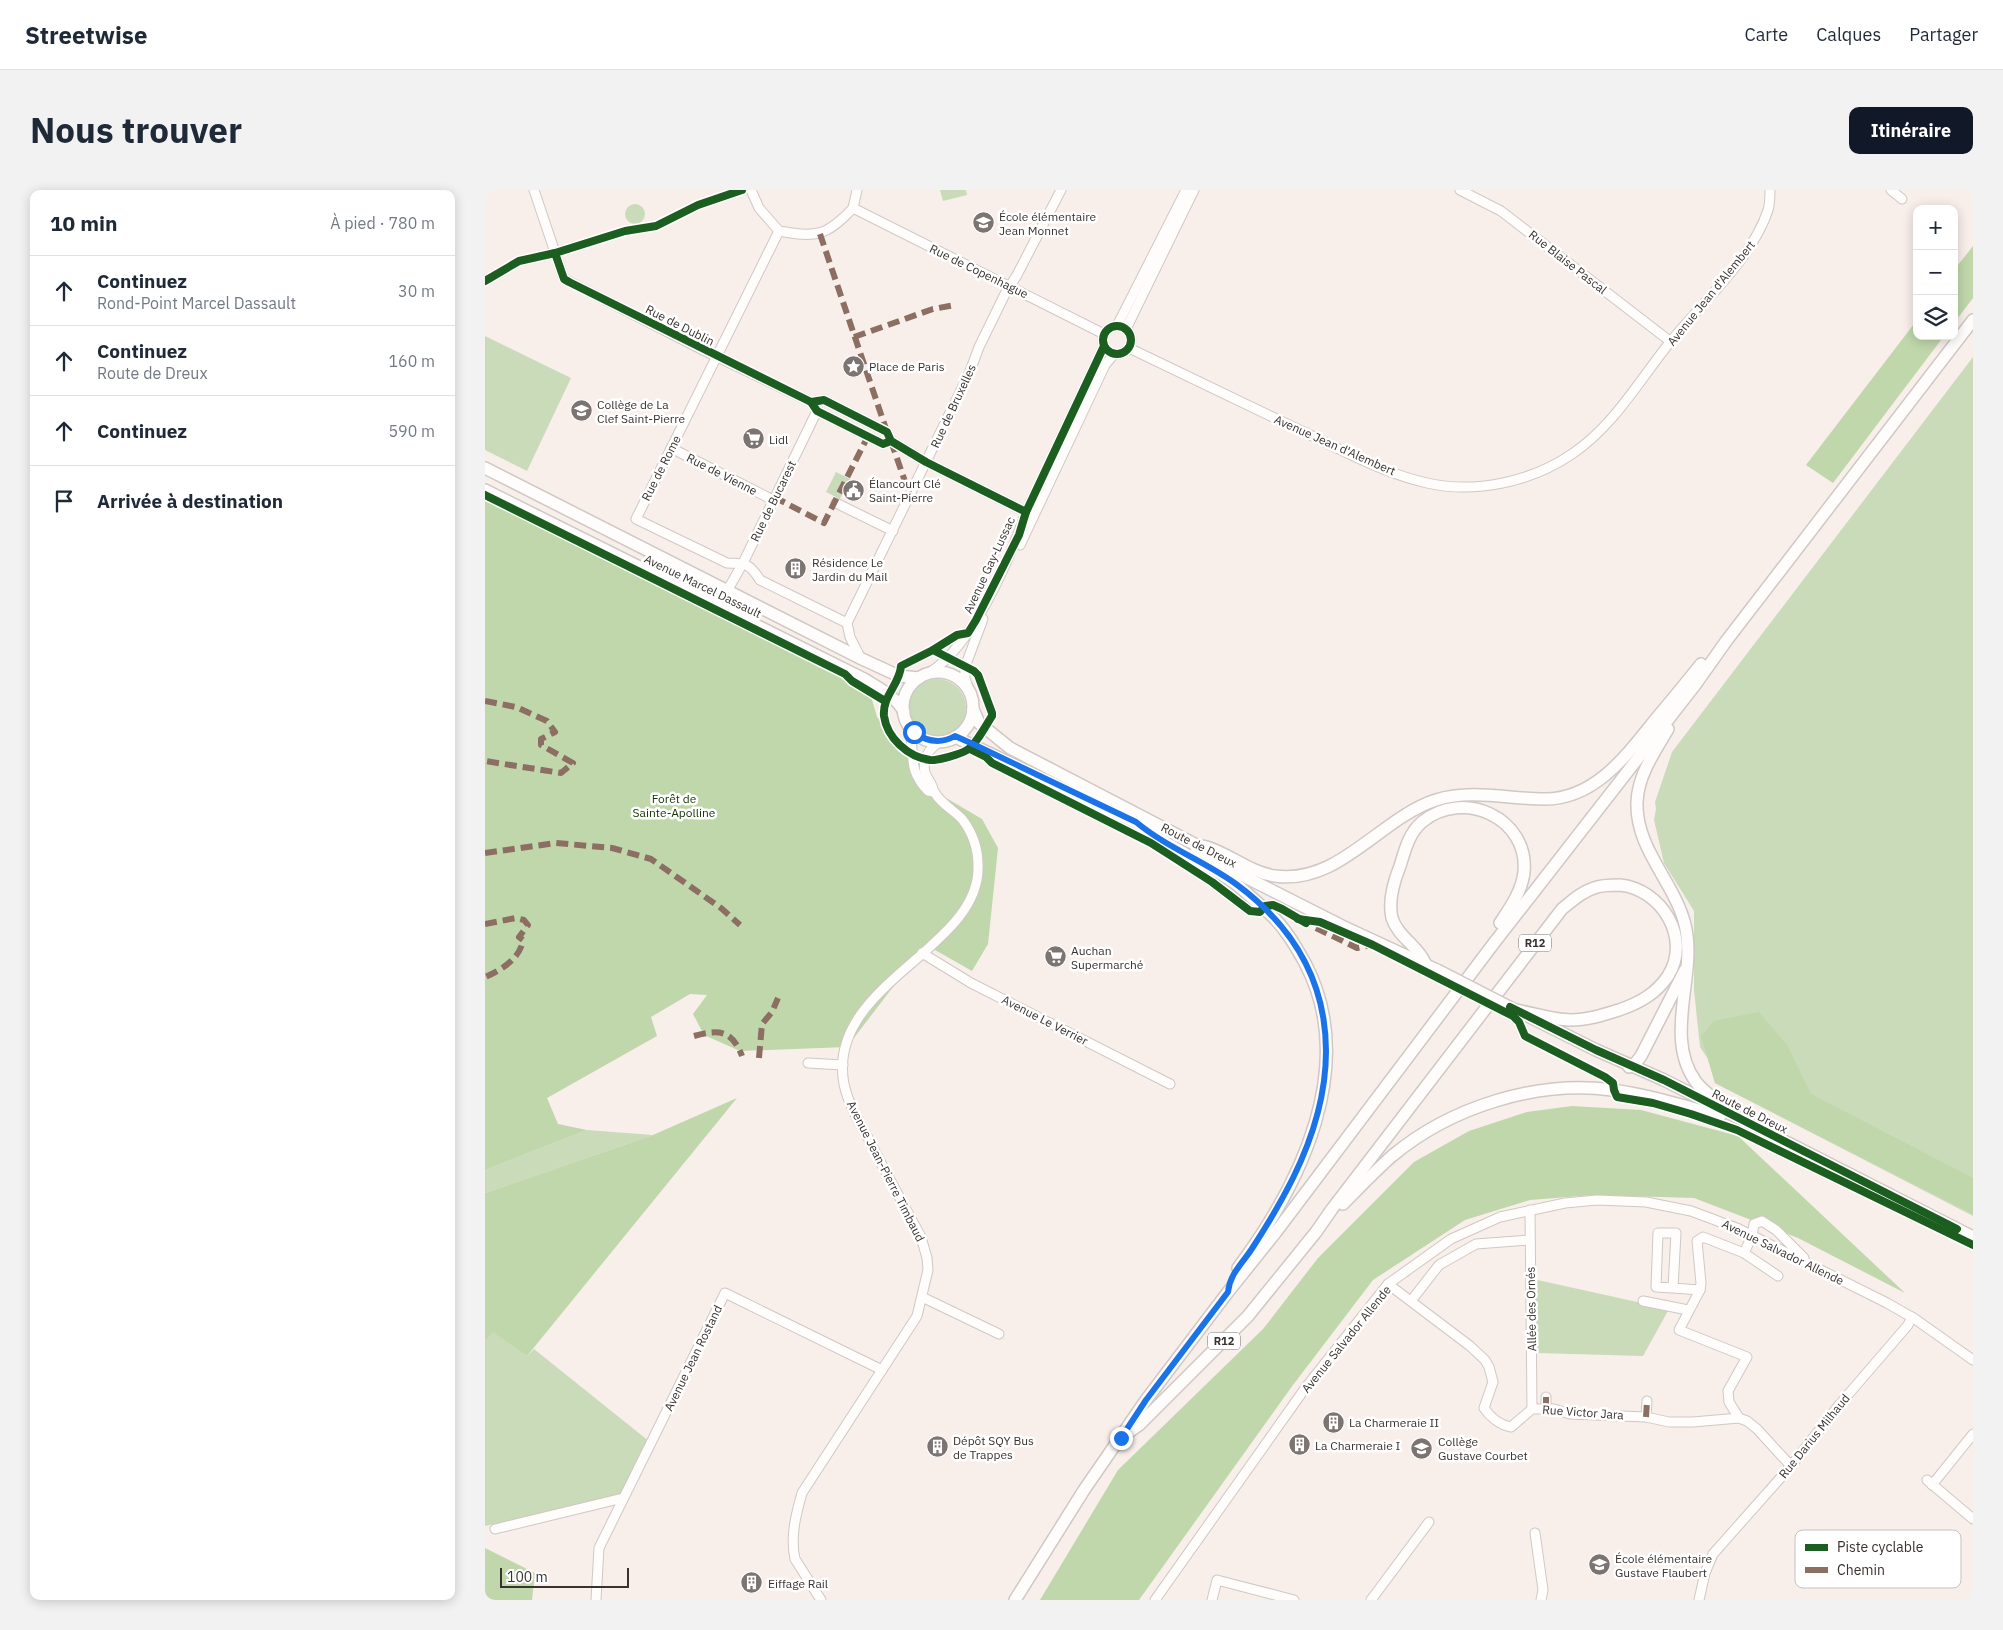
<!DOCTYPE html>
<html lang="fr">
<meta charset="utf-8">
<style>
:root{--surface:#fff;--page:#f2f2f3;--text:#1f2937;--muted:#747a83;--line:#e0e1e3;--accent:#111827}
body{margin:0;font-family:"IBM Plex Sans",sans-serif;background:var(--page);color:var(--text)}
.controls{position:absolute;right:15px;top:15px;display:grid;overflow:hidden;border-radius:10px;box-shadow:0 2px 12px #0003}
.controls button{width:45px;height:45px;display:grid;place-items:center;padding:0;border:0;border-bottom:1px solid var(--line);background:var(--surface);color:var(--text);font:25px sans-serif}
.scale{position:absolute;left:15px;bottom:12px;width:129px;box-sizing:border-box;padding-left:5px;border:2px solid #39322f;border-top:0;font-size:14px;line-height:18px;white-space:nowrap;color:#39322f;-webkit-text-stroke:4px #fff;paint-order:stroke}
.stop{position:absolute;width:15px;height:15px;margin:-11px;border:4px solid #1a73e8;border-radius:50%;background:#fff}
.stop.end{background:#1a73e8;border-color:#fff;box-shadow:0 1px 5px #0008}
.list{margin:0;padding:0;list-style:none}
h2{display:flex;justify-content:space-between;align-items:center;height:65px;margin:0;padding:0 20px;font-size:21px}
h2 small{font-size:16px;font-weight:400;color:var(--muted)}
.list li{display:grid;grid-template-columns:32px 1fr auto;gap:15px;align-items:center;box-sizing:border-box;height:70px;padding:0 20px;border-top:1px solid var(--line)}
.list b{display:block;font-size:19px;white-space:nowrap}
.list p{margin:0;font-size:16px;white-space:nowrap;color:var(--muted)}
.list em{font-size:16px;font-style:normal;color:var(--muted)}
.icon{flex:none;width:28px;height:28px;fill:none;stroke:currentColor;stroke-width:2;stroke-linecap:round;stroke-linejoin:round}
.map{position:relative;flex:none;width:1488px;height:1410px;overflow:hidden;border-radius:10px}
header{display:flex;align-items:center;gap:30px;box-sizing:border-box;height:70px;padding:0 25px;background:var(--surface);border-bottom:1px solid var(--line)}
header strong{font-size:24px}
nav{display:flex;gap:28px;margin-inline-start:auto;font-size:18px}
.intro{display:flex;align-items:center;justify-content:space-between;box-sizing:border-box;height:120px;padding:0 30px}
h1{margin:0;font-size:35px}
.button{padding:12px 22px;border-radius:10px;background:var(--accent);color:#fff;font-size:18px;font-weight:700}
main{display:flex;gap:30px;padding:0 30px}
aside{flex:1;background:var(--surface);border-radius:10px;box-shadow:0 2px 12px #0003}
.map>svg:first-child{display:block}
.green{fill:#c9dbb8}
.forest{fill:#bfd7ab}
.lines{fill:none;stroke-linecap:round;stroke-linejoin:round}
.minor-casing{stroke:#cfc8c4;stroke-width:11}
.major-casing{stroke:#cfc8c4;stroke-width:14}
.minor{stroke:#fefdfc;stroke-width:9}
.major{stroke:#fefdfc;stroke-width:11}
.major-bridge-casing{stroke:#cfc8c4;stroke-width:14;stroke-linecap:butt}
.major-bridge{stroke:#fefdfc;stroke-width:11}
.quiet{stroke:#8d6e63;stroke-width:6;stroke-dasharray:12 6;stroke-linecap:butt}
.cycleway-casing{stroke:#fff;stroke-width:11}
.cycleway{stroke:#1b5e20;stroke-width:8}
.route{stroke:#1a73e8;stroke-width:6}
.labels{text-anchor:middle;dominant-baseline:central;stroke-width:5;stroke-linejoin:round;paint-order:stroke}
.shield{fill:#fff;stroke:#74706d;stroke-width:1}
.shield-label{font-size:11px;font-weight:bold;fill:#39322f}
.poi-label{font-size:12px;fill:#39322f;stroke:#fff;text-anchor:start}
.street-label{font-size:12px;fill:#39322f;stroke:#fff}
.park-label{font-size:12px;fill:#143400;stroke:#fff}
.key{fill:#fff;stroke:#c4c2c1;stroke-width:1}
.key-label{font-size:14px;fill:#39322f}
</style>
<header>
<strong>Streetwise</strong>
<nav><a>Carte</a><a>Calques</a><a>Partager</a></nav>
</header>
<div class="intro"><h1>Nous trouver</h1><a class="button">Itinéraire</a></div>
<main>
<aside>
<h2>10 min<small>À pied · 780 m</small></h2>
<ul class="list">
<li><svg class="icon" aria-label="ahead" viewBox="0 0 24 24"><path d="M12 20V5M6 11l6-6 6 6"/></svg><div><b>Continuez</b><p>Rond-Point Marcel Dassault</p></div><em>30 m</em></li>
<li><svg class="icon" aria-label="ahead" viewBox="0 0 24 24"><path d="M12 20V5M6 11l6-6 6 6"/></svg><div><b>Continuez</b><p>Route de Dreux</p></div><em>160 m</em></li>
<li><svg class="icon" aria-label="ahead" viewBox="0 0 24 24"><path d="M12 20V5M6 11l6-6 6 6"/></svg><div><b>Continuez</b></div><em>590 m</em></li>
<li><svg class="icon" aria-label="arrive" viewBox="0 0 24 24"><path d="M6 21V4h12l-3 4 3 4H6"/></svg><div><b>Arrivée à destination</b></div></li>
</ul>
</aside>
<div class="map">
<svg width="1488" height="1410" viewBox="0 0 1488 1410">
<rect width="100%" height="100%" fill="#f8efeb"/>
<g class="green">
<path d="M455 0H481L482 5 458 11Z"/>
<circle cx="150" cy="24" r="10"/>
<path d="M0 146 86 188 42 281 0 260Z"/>
<path d="M1488 167V1026L1230 893 1223 869 1215 857 1209 800V721L1179 673 1169 630 1171 619 1170 612 1187 562Z"/>
<path d="M351 282 365 289 355 309 341 302Z"/>
<circle cx="452" cy="518" r="29"/>
<path d="M102 940 168 945 0 1003V980Z"/>
<path d="M1048 1089 1184 1119 1158 1166 1052 1163Z"/>
<path d="M8 1141 42 1166 49 1159 165 1252 137 1308 0 1336V1151Z"/>
</g>
<g class="forest">
<path d="M1488 56V108L1469 133V80Z"/>
<path d="M1432 130V146H1459L1348 293 1321 275Z"/>
<path d="M0 306 385 503 392 527 456 605 497 629 513 658 503 754 487 781 443 756 434 763 362 857 255 861 219 845 208 824 222 805 205 804 166 827 172 846 62 908 73 934 102 940 0 980Z"/>
<path d="M1274 822 1302 855 1326 904 1488 988V1024L1230 893 1216 846 1229 831Z"/>
<path d="M252 908 42 1166 8 1142 0 1151V1003L168 945Z"/>
<path d="M1087 916 1156 920 1253 946 1420 1103 1313 1048 1209 1008 1108 1005 1045 1010 980 1030 888 1090 808 1195 654 1410H555L633 1280 778 1139 833 1068 929 972 984 941 1042 922Z"/>
<path d="M0 1358 50 1383 47 1410H0Z"/>
</g>
<g class="lines">
<defs>
<g id="minor">
<path d="M49 0 79 89 220 161 326 212"/>
<path d="M266 0 274 18 294 41"/>
<path d="M975 0 1016 21 1186 152"/>
<path d="M1406 0 1417 9"/>
<path d="M368 18 619 144"/>
<path d="M368 18 372 0"/>
<path d="M294 41 151 329 242 373C261 373 265 374 275 390L362 433"/>
<path d="M294 41C331 48 342 46 368 18"/>
<circle cx="632" cy="150" r="14"/>
<path d="M632 136 701 0"/>
<path d="M641 139 709 0"/>
<path d="M644 158C704 187 764 216 825 245 863 263 901 284 942 293 990 304 1046 292 1087 264 1129 236 1155 189 1186 151 1218 112 1268 67 1283 20 1285 14 1285 6 1285 0"/>
<path d="M406 251 398 254 332 221 326 212 339 210 402 242 406 251 441 272 541 322"/>
<path d="M186 258 288 310"/>
<path d="M351 313 408 341"/>
<path d="M535 355 620 175 629 164"/>
<path d="M242 401 258 373 332 221"/>
<path d="M376 469 365 447 362 433 484 184 494 157 520 104 532 85 576 0"/>
<path d="M444 483C488 455 524 371 541 322L619 156"/>
<path d="M484 502 480 488V477L498 429"/>
<path d="M422 533C433 561 419 576 443 601L449 602"/>
<path d="M437 763 486 793 685 894"/>
<path d="M323 873 358 875"/>
<path d="M1045 1020 1047 1219"/>
<path d="M1259 1063 1267 1046 1269 1034 1277 1031 1291 1040 1319 1068"/>
<path d="M903 1094 985 1156 1000 1170 1004 1177 1008 1192 999 1218C1005 1227 1015 1235 1026 1237L1047 1219H1069L1085 1224 1161 1227 1184 1232H1208L1254 1228 1262 1231 1272 1239 1306 1276"/>
<path d="M1188 1098 1171 1097 1173 1043H1191L1188 1098 1215 1100"/>
<path d="M437 1107 514 1144"/>
<path d="M926 1111 954 1075 991 1054 1045 1050"/>
<path d="M1158 1111 1203 1120"/>
<path d="M1061 1207V1219"/>
<path d="M1161 1227 1162 1211"/>
<path d="M1254 1228 1244 1212 1243 1201 1262 1167 1194 1140 1215 1100 1216 1093 1212 1051 1218 1047 1259 1063 1293 1086"/>
<path d="M1442 1290 1488 1329"/>
<path d="M1447 1295 1488 1244"/>
<path d="M10 1339 138 1308"/>
<path d="M1050 1343 1058 1400 1056 1410"/>
<path d="M111 1410 114 1358 240 1103 397 1180"/>
<path d="M336 1410 310 1369C305 1347 311 1324 317 1303L432 1126 443 1080 442 1068 436 1047C418 1013 399 980 382 946 373 930 363 913 359 894 340 794 497 759 493 675 493 659 487 642 477 629 469 620 456 614 450 603 448 601 448 599 447 596 445 591 442 588 440 583 437 569 444 558 456 551"/>
<path d="M670 1410 821 1197 903 1094 966 1049 1015 1027 1080 1013 1112 1010 1161 1012 1206 1021 1254 1039 1402 1113 1430 1129 1488 1170"/>
<path d="M727 1410 732 1390 809 1410"/>
<path d="M886 1410 944 1332"/>
<path d="M1214 1410 1220 1383 1228 1364 1306 1276 1355 1214 1423 1135 1427 1127"/>
</g>
<g id="major">
<path d="M0 278 377 469 414 486 434 488"/>
<path d="M0 300 379 489C393 498 411 506 419 522"/>
<circle cx="453" cy="517" r="35"/>
<path d="M488 519 494 533 525 558 719 659"/>
<path d="M1183 539C1170 561 1153 585 1152 612 1150 663 1197 698 1202 746 1208 793 1180 850 1211 892 1217 900 1226 906 1233 912"/>
<path d="M470 547 656 635"/>
<path d="M651 632C681 657 719 671 751 694 762 703 774 714 785 724 800 738 810 755 820 773 874 875 816 994 753 1078"/>
<path d="M713 655C741 660 762 682 790 686 854 695 895 628 951 610 987 599 1024 609 1060 609 1110 609 1142 565 1170 530 1186 511 1201 493 1216 474"/>
<path d="M711 662 857 736 952 780"/>
<path d="M940 773C934 757 913 747 907 728 903 711 909 691 915 676 920 660 924 643 937 632 978 598 1044 628 1039 682 1037 701 1025 718 1015 733"/>
<path d="M1045 827 1111 860 1179 890 1488 1047"/>
<path d="M1144 877 1149 875 1156 866 1200 780"/>
<path d="M858 1014C874 998 890 981 907 966 966 917 1051 890 1127 900 1164 905 1199 916 1235 926"/>
<path d="M641 1244 654 1235 763 1126 831 1042 847 1019 1077 719C1087 711 1096 702 1109 698 1116 695 1127 695 1135 695 1176 699 1207 748 1183 786 1171 804 1154 813 1134 820 1118 825 1103 830 1086 830 1068 830 1048 823 1030 820"/>
<path d="M530 1410 599 1300 661 1210 743 1102 791 1042 1009 753 1210 495 1242 450 1488 130"/>
</g>
</defs>
<use href="#minor" class="minor-casing"/>
<use href="#major" class="major-casing"/>
<use href="#minor" class="minor"/>
<use href="#major" class="major"/>
<defs>
<path id="major-bridge" d="M952 780 1030 820"/>
</defs>
<use href="#major-bridge" class="major-bridge-casing"/>
<use href="#major-bridge" class="major-bridge"/>
<g class="quiet">
<path d="M335 44 402 242"/>
<path d="M369 147 448 119 470 115"/>
<path d="M406 251 425 306"/>
<path d="M289 307 339 333 383 246"/>
<path d="M0 511 31 517 62 531 70 542 56 549V555L88 573 76 583 0 571"/>
<path d="M0 663 71 653 127 658 166 669 236 718 255 735"/>
<path d="M0 734 31 728 39 730 43 735 34 747 38 750C35 769 16 780 0 787"/>
<path d="M831 738 872 758 886 755"/>
<path d="M209 846C234 839 247 840 257 866"/>
<path d="M274 868 277 834 287 822 293 808"/>
<path d="M1061 1207V1219"/>
<path d="M1161 1227 1162 1211"/>
</g>
<defs>
<g id="cycleway">
<path d="M70 63 79 89 84 92 326 212"/>
<path d="M0 91 34 71 70 63 140 41 171 36 213 15 257 0"/>
<circle cx="632" cy="150" r="14"/>
<path d="M406 251 398 254 332 221 326 212 339 210 402 242 406 251 441 272 541 322"/>
<path d="M0 305 360 484 367 491 400 511"/>
<path d="M448 460 489 481 493 485 507 523V526C501 535 490 556 482 560 476 564 452 571 445 570 423 567 402 548 399 526 397 506 415 494 416 476L448 460 472 445 483 443 491 430 534 345 541 322 619 156"/>
<path d="M485 559 501 567 507 573 666 653 727 692 765 721 775 722 780 716 788 715 797 719 821 733"/>
<path d="M813 729 835 732 888 755 1028 826 1034 832 1040 846 1120 887 1128 893 1129 900 1132 907 1168 913 1206 924 1252 940 1488 1055"/>
<path d="M1025 817 1111 860 1179 890 1472 1039"/>
</g>
</defs>
<use href="#cycleway" class="cycleway-casing"/>
<use href="#cycleway" class="cycleway"/>
</g>
<g class="lines">
<path class="route" d="M429 542C442 552 456 554 470 546L488 554 651 632C681 657 719 671 751 694 854 770 862 878 808 988 796 1012 783 1034 768 1057 758 1073 745 1083 743 1102L661 1210 636 1248"/>
</g>
<defs>
<symbol id="school-disc" viewBox="-11 -11 22 22"><circle r="9.5" fill="#7c7471" stroke="#fff"/><path d="M0-5L7-2L0 1L-7-2ZM-4 1L0 2.5L4 1V4Q0 6-4 4Z" fill="#fff"/></symbol>
<symbol id="sight-disc" viewBox="-11 -11 22 22"><circle r="9.5" fill="#7c7471" stroke="#fff"/><path d="M0-6L1.8-2.2L6-1.7L2.9 1.2L3.7 5.4L0 3.3L-3.7 5.4L-2.9 1.2L-6-1.7L-1.8-2.2Z" fill="#fff"/></symbol>
<symbol id="supermarket-disc" viewBox="-11 -11 22 22"><circle r="9.5" fill="#7c7471" stroke="#fff"/><path d="M-6-5.5h2.5l.6 2H6L4.5 2H-2.5L-4.4-4H-6ZM-1.5 3.2a1.3 1.3 0 1 0 .1 0ZM3 3.2a1.3 1.3 0 1 0 .1 0Z" fill="#fff"/></symbol>
<symbol id="civic-disc" viewBox="-11 -11 22 22"><circle r="9.5" fill="#7c7471" stroke="#fff"/><path d="M-.6-6.5H3V-4.5H.6V-3L4-1V1h2V6H-6V1h2V-1L-.6-3ZM-1.2 2.5V6h2.4V2.5Z" fill="#fff"/></symbol>
<symbol id="building-disc" viewBox="-11 -11 22 22"><circle r="9.5" fill="#7c7471" stroke="#fff"/><path d="M-4-6H4V6H1V3H-1V6H-4ZM-2.5-4.3h1.7v1.8h-1.7ZM.8-4.3h1.7v1.8H.8ZM-2.5-1h1.7V.8h-1.7ZM.8-1h1.7V.8H.8Z" fill="#fff"/></symbol>
</defs>
<g fill-rule="evenodd">
<use href="#school-disc" x="486" y="20" width="25" height="25"/>
<use href="#sight-disc" x="356" y="164" width="25" height="25"/>
<use href="#school-disc" x="84" y="208" width="25" height="25"/>
<use href="#supermarket-disc" x="256" y="236" width="25" height="25"/>
<use href="#civic-disc" x="356" y="288" width="25" height="25"/>
<use href="#building-disc" x="298" y="366" width="25" height="25"/>
<use href="#supermarket-disc" x="558" y="754" width="25" height="25"/>
<use href="#building-disc" x="836" y="1220" width="25" height="25"/>
<use href="#building-disc" x="802" y="1242" width="25" height="25"/>
<use href="#building-disc" x="440" y="1244" width="25" height="25"/>
<use href="#school-disc" x="924" y="1246" width="25" height="25"/>
<use href="#school-disc" x="1102" y="1362" width="25" height="25"/>
<use href="#building-disc" x="254" y="1380" width="25" height="25"/>
</g>
<g class="labels">
<g class="shield">
<rect x="1034" y="744.5" width="32" height="17" rx="4"/>
<rect x="723" y="1142.5" width="32" height="17" rx="4"/>
</g>
<g class="shield-label">
<text x="1050" y="753">R12</text>
<text x="739" y="1151">R12</text>
</g>
<g class="poi-label">
<text x="514" y="26">École élémentaire<tspan x="514" dy="14">Jean Monnet</tspan></text>
<text x="384" y="176">Place de Paris</text>
<text x="112" y="214">Collège de La<tspan x="112" dy="14">Clef Saint-Pierre</tspan></text>
<text x="284" y="249">Lidl</text>
<text x="384" y="293">Élancourt Clé<tspan x="384" dy="14">Saint-Pierre</tspan></text>
<text x="327" y="372">Résidence Le<tspan x="327" dy="14">Jardin du Mail</tspan></text>
<text x="586" y="760">Auchan<tspan x="586" dy="14">Supermarché</tspan></text>
<text x="864" y="1232">La Charmeraie II</text>
<text x="468" y="1250">Dépôt SQY Bus<tspan x="468" dy="14">de Trappes</tspan></text>
<text x="953" y="1251">Collège<tspan x="953" dy="14">Gustave Courbet</tspan></text>
<text x="830" y="1255">La Charmeraie I</text>
<text x="1130" y="1368">École élémentaire<tspan x="1130" dy="14">Gustave Flaubert</tspan></text>
<text x="283" y="1393">Eiffage Rail</text>
</g>
<g class="street-label">
<text transform="translate(1083 72) rotate(38)">Rue Blaise Pascal</text>
<text transform="translate(494 81) rotate(26)">Rue de Copenhague</text>
<text transform="translate(1226 103) rotate(-51)">Avenue Jean d'Alembert</text>
<text transform="translate(195 135) rotate(27)">Rue de Dublin</text>
<text transform="translate(468 216) rotate(-65)">Rue de Bruxelles</text>
<text transform="translate(850 255) rotate(24)">Avenue Jean d'Alembert</text>
<text transform="translate(176 278) rotate(-63)">Rue de Rome</text>
<text transform="translate(237 284) rotate(27)">Rue de Vienne</text>
<text transform="translate(288 311) rotate(-64)">Rue de Bucarest</text>
<text transform="translate(504 375) rotate(-65)">Avenue Gay-Lussac</text>
<text transform="translate(218 396) rotate(26)">Avenue Marcel Dassault</text>
<text transform="translate(714 655) rotate(27)">Route de Dreux</text>
<text transform="translate(560 830) rotate(27)">Avenue Le Verrier</text>
<text transform="translate(1265 921) rotate(27)">Route de Dreux</text>
<text transform="translate(401 981) rotate(63)">Avenue Jean-Pierre Timbaud</text>
<text transform="translate(1298 1062) rotate(26)">Avenue Salvador Allende</text>
<text transform="translate(1046 1119) rotate(-91)">Allée des Ornés</text>
<text transform="translate(861 1149) rotate(-51)">Avenue Salvador Allende</text>
<text transform="translate(208 1168) rotate(-64)">Avenue Jean Rostand</text>
<text transform="translate(1098 1222) rotate(4)">Rue Victor Jara</text>
<text transform="translate(1329 1246) rotate(-51)">Rue Darius Milhaud</text>
</g>
<g class="park-label">
<text x="189" y="608">Forêt de<tspan x="189" dy="14">Sainte-Apolline</tspan></text>
</g>
</g>
<rect x="1310" y="1340" width="166" height="58" rx="8" class="key"/>
<rect x="1320" y="1354" width="23" height="7" fill="#1b5e20"/>
<rect x="1320" y="1377" width="23" height="6" fill="#8d6e63"/>
<g class="key-label">
<text x="1352" y="1362">Piste cyclable</text>
<text x="1352" y="1385">Chemin</text>
</g>
</svg>
<div class="controls">
<button>+</button>
<button>−</button>
<button><svg class="icon" aria-label="layers" viewBox="0 0 24 24"><path d="M12 4l9 5-9 5-9-5zM3 14l9 5 9-5"/></svg></button>
</div>
<div class="scale">100 m</div>
<div class="stop" style="left:429px;top:542px"></div>
<div class="stop end" style="left:636px;top:1248px"></div>
</div>
</main>
